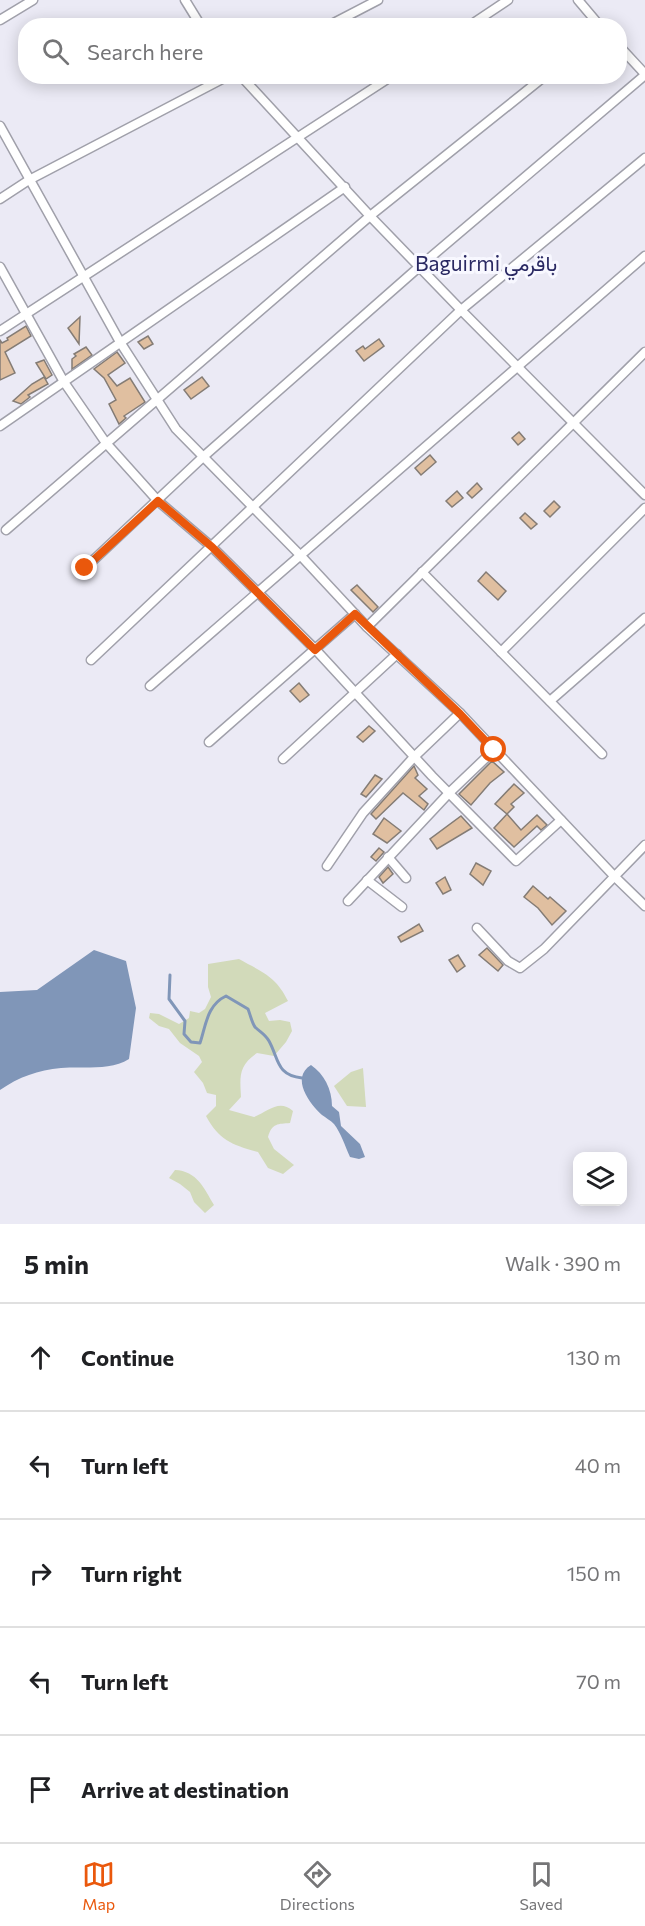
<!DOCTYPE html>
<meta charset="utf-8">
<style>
:root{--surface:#fff;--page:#f2f2f2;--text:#202124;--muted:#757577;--line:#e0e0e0;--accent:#ea580c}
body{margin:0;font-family:Commissioner,Vazirmatn,sans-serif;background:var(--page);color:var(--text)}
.controls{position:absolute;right:18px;bottom:18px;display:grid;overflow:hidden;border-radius:12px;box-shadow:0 3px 15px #0003}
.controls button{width:54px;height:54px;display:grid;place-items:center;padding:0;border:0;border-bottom:2px solid var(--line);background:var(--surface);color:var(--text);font:30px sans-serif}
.stop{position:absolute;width:18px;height:18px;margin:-14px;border:4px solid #ea580c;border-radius:50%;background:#fff}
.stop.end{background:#ea580c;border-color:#fff;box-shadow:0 2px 6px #0008}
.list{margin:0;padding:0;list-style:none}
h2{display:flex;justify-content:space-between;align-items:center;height:78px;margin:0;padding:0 24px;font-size:26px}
h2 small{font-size:20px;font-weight:400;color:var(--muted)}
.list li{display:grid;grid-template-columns:39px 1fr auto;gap:18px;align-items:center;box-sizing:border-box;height:108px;padding:0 24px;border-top:2px solid var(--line)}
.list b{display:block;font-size:22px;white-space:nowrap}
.list em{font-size:20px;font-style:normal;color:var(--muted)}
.icon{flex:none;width:33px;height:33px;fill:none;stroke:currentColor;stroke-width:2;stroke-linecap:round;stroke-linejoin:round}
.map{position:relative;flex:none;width:645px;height:1224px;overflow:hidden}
.search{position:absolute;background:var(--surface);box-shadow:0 3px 15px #0003;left:18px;right:18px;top:18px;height:66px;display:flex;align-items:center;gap:15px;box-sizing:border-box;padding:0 21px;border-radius:24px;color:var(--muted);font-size:22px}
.sheet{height:618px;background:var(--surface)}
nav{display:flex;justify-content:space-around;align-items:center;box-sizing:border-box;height:84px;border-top:2px solid var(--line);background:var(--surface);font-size:16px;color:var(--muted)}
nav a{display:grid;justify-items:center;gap:3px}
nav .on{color:var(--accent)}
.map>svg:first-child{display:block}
.green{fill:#d2daba}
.water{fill:#8096b8}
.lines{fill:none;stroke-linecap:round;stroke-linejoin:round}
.stream{stroke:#8096b8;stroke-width:3}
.building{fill:#e0bfa0;stroke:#847c75;stroke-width:1.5}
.street-casing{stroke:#a0a0aa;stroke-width:11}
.street{stroke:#fff;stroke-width:8}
.route{stroke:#ea580c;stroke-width:8}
.labels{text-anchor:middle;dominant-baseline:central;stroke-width:6;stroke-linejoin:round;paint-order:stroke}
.quarter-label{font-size:21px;fill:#292862;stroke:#f8f8ff}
</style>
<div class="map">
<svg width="645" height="1224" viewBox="0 0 645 1224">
<rect width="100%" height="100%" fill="#ebeaf5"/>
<g class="green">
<path d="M239 959C262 972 276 976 288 1001L265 1013 269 1021 280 1020 290 1022 292 1031 286 1042 274 1056 257 1053C238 1066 240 1077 241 1097L229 1110 254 1117C269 1111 279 1099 293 1111L290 1123C278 1124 272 1123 268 1137L274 1149 294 1165 283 1174 268 1168 258 1152C232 1145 219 1140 206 1116L216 1106V1095L207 1093 203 1083 194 1072 202 1062 199 1056 180 1043 169 1029 159 1026 149 1018 150 1013 159 1014 179 1024 189 1018 190 1011 199 1013 205 1009 211 997 208 987V964Z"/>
<path d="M363 1068 366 1107 347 1106 334 1086 351 1072Z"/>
<path d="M175 1170C197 1171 204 1188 214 1205L205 1213 194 1202 190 1192 180 1184 169 1178Z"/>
</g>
<g class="water">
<path d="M94 950 126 961 136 1008 129 1059C110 1071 83 1066 61 1068 38 1070 19 1077 0 1090V992L37 990Z"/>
<path d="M311 1065C324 1074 332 1089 332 1106L339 1112 341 1126 360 1144 365 1157 359 1159 350 1157C345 1146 341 1133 334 1124 330 1120 326 1118 322 1115 310 1104 290 1078 311 1065Z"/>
</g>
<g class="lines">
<path class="stream" d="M170 975 169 999 185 1021 184 1034 191 1042 200 1043C206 1025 207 1005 226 996L248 1009C250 1014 252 1023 255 1027 260 1032 265 1034 269 1041 279 1059 276 1075 302 1078"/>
</g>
<g class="building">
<path d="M80 317 79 344 68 328Z"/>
<path d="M26 326 31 336 5 352 15 373 0 380V340L2 343 8 340 7 338Z"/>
<path d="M148 336 153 344 144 349 138 342Z"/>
<path d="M379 339 384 346 364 361 356 351 363 346 365 349Z"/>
<path d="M86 347 92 355 72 369V359L76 356 74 354Z"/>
<path d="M117 352 125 363 108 375 117 386 130 378 145 402 124 416 126 418 119 424 109 404 116 400 104 378 94 369Z"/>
<path d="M44 360 52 375 46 379 36 363Z"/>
<path d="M44 377 48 384 28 395 30 397 21 404 13 401 32 384Z"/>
<path d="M202 377 209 386 191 399 184 390Z"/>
<path d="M519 432 525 439 518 445 512 438Z"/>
<path d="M430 455 436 462 421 475 415 468Z"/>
<path d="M477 483 482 489 472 498 467 493Z"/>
<path d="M457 491 463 498 452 507 446 501Z"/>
<path d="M554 501 560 507 550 517 544 511Z"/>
<path d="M525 513 537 524 531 529 520 518Z"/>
<path d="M486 572 506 591 498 600 478 581Z"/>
<path d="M357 585 378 607 373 612 351 590Z"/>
<path d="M299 683 309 695 300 702 290 691Z"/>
<path d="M369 726 375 731 363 742 357 737Z"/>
<path d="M492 761 504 772 490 783 471 805 459 794Z"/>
<path d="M414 766 418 775 415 778 427 789 419 796 428 804 424 810 403 793 376 819 371 814Z"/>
<path d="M375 775 382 779 366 797 361 794Z"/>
<path d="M514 784 524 793 511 804 514 807 507 814 495 804Z"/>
<path d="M507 814 521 830 537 815 547 825 541 830 537 826 514 847 494 828Z"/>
<path d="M461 816 472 828 437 849 430 839Z"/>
<path d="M384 818 401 831 387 843 373 834Z"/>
<path d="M379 848 384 852 376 861 371 857Z"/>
<path d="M476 863 491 871 483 885 470 874Z"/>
<path d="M388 867 393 874 383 883 379 877Z"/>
<path d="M445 877 451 890 443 894 436 883Z"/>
<path d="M533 886 548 899 550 897 566 911 552 925 538 908 524 897Z"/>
<path d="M419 924 423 931 401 942 398 937Z"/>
<path d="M487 948 503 965 498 971 479 955Z"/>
<path d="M458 955 465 966 457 972 449 960Z"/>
</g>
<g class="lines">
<defs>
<g id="street">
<path d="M185 0 201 26"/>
<path d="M578 0 600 26"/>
<path d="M0 20 33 0"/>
<path d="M328 26 378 0"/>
<path d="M469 26 508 0"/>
<path d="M620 47 645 74"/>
<path d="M241 76 370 216 461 310 645 495"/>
<path d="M0 126 120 342 176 429 301 556 367 627 460 713 615 877 645 906"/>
<path d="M0 199 29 180 228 76"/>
<path d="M0 267 64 382 106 443 158 501 212 547 315 649 432 776 516 861 561 820"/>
<path d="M0 331 392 76"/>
<path d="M0 426 345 187"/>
<path d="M6 530 370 216 545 76"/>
<path d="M85 568 203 457 419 267 645 75"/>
<path d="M422 572 602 754"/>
<path d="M367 627 645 352"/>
<path d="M501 652 645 508"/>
<path d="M91 660 461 310 645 158"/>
<path d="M150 686 645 256"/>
<path d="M550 701 645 618"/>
<path d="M209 742 355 614"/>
<path d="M283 759 397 654"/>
<path d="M388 857 406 878"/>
<path d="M327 866 363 813 414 757 460 713"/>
<path d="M367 880 402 907"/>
<path d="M348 901 449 793 494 750"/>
<path d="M477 928 508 961 520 968 544 949 645 845"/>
</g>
</defs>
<use href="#street" class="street-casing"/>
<use href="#street" class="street"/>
</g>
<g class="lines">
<path class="route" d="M85 568 158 501 212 547 315 650 355 614 460 714 494 750"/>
</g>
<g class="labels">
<g class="quarter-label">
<text x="486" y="262">Baguirmi باقرمي</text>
</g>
</g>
</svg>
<div class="controls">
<button><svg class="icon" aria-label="layers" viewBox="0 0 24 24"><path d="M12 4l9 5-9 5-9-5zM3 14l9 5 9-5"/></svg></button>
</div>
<div class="stop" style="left:494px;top:750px"></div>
<div class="stop end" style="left:85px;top:568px"></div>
<div class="search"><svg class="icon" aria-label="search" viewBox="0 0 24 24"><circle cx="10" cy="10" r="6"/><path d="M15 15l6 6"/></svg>Search here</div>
</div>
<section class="sheet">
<h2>5 min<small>Walk · 390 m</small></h2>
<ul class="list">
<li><svg class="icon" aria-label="ahead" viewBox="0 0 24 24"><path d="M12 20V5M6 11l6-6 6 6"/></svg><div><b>Continue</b></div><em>130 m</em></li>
<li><svg class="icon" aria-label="left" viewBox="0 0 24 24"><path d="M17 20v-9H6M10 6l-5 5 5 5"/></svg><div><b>Turn left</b></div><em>40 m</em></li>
<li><svg class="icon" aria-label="right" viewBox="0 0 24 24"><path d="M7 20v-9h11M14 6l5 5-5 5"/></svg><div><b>Turn right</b></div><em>150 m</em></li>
<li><svg class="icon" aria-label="left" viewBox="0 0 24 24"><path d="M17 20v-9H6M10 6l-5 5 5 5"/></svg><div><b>Turn left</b></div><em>70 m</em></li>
<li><svg class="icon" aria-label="arrive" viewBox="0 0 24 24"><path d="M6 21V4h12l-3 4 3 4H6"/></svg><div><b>Arrive at destination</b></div></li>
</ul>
</section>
<nav>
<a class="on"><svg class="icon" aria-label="map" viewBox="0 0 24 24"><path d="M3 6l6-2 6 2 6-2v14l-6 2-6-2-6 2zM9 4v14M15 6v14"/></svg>Map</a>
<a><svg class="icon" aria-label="directions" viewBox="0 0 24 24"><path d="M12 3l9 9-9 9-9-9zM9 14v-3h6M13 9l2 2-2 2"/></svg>Directions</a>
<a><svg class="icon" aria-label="saved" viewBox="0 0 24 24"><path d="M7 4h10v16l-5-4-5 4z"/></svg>Saved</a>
</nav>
